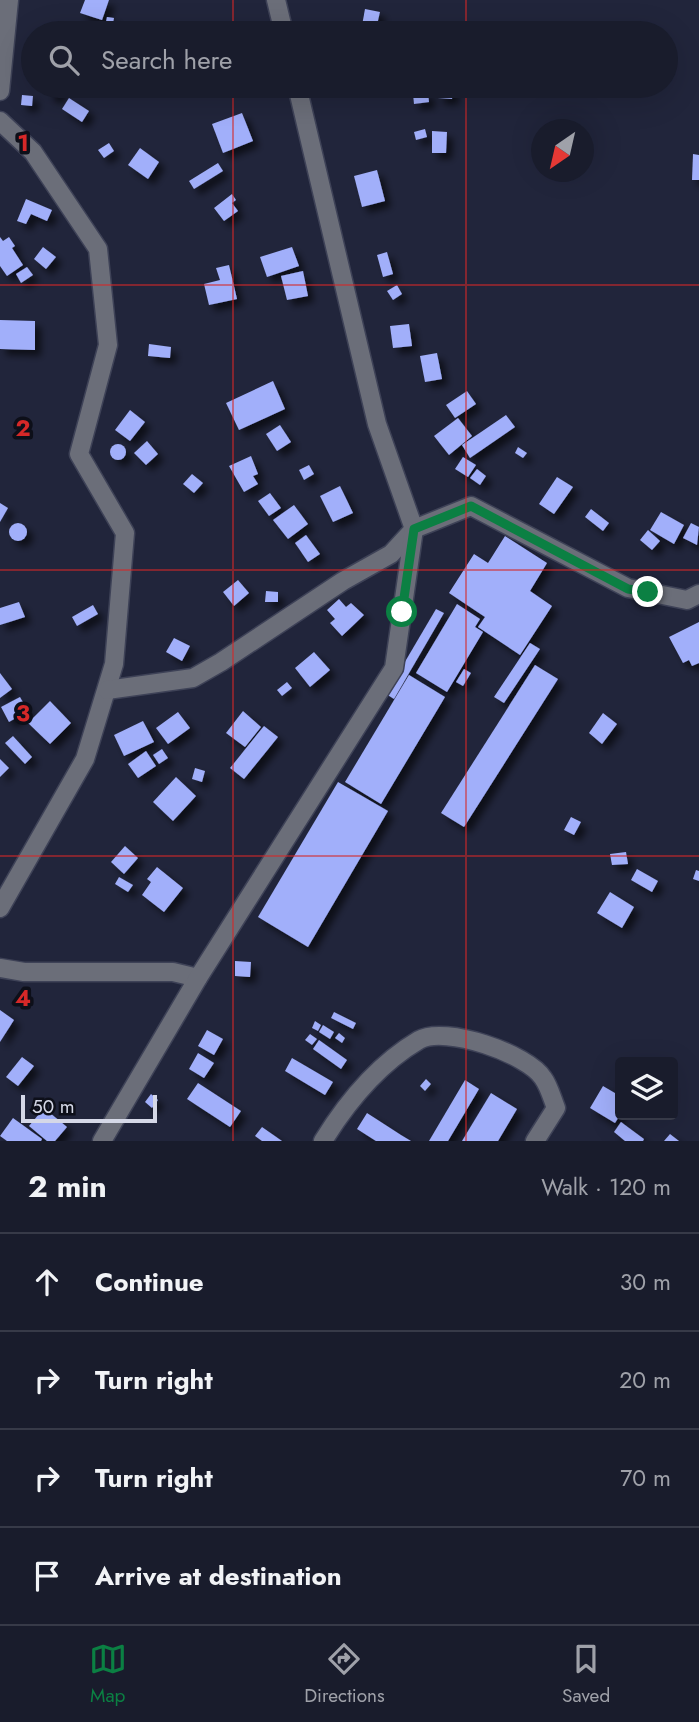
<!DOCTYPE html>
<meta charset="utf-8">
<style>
:root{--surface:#191c2c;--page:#222534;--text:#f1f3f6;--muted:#9fa1a9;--line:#373a48;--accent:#0b8043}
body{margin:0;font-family:Jost,sans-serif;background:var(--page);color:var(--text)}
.controls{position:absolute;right:21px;bottom:21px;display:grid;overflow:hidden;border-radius:7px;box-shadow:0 7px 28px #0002}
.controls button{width:63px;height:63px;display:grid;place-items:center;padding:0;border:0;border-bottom:2px solid var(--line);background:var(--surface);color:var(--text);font:35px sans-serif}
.compass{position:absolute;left:531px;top:119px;width:63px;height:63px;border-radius:50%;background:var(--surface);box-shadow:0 7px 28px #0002;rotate:214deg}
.scale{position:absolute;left:21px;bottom:18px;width:136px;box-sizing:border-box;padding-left:7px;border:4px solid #d5d8e7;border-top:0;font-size:19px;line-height:24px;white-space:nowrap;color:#d5d8e7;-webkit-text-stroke:5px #0d0f19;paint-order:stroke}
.stop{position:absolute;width:21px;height:21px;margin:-16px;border:5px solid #0b8043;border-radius:50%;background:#fff}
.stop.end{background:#0b8043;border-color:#fff;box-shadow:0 2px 7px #0008}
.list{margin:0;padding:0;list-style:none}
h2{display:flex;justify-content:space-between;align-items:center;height:91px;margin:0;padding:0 28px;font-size:30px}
h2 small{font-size:23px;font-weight:400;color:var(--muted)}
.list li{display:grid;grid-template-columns:46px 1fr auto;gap:21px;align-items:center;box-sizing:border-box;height:98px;padding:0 28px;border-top:2px solid var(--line)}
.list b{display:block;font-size:26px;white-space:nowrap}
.list em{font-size:23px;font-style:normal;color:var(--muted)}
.icon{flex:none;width:38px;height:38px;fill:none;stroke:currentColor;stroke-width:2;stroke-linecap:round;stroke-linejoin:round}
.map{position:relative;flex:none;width:699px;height:1141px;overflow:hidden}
.search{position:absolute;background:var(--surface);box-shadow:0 7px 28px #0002;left:21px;right:21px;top:21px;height:77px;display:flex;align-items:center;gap:18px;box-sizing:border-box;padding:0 24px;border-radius:38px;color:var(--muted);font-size:26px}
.sheet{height:483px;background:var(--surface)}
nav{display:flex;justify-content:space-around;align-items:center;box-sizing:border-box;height:98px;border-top:2px solid var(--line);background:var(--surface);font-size:19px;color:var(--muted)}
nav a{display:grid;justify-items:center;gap:4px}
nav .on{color:var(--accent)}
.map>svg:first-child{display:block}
.building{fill:#a1affa;filter:url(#shadow)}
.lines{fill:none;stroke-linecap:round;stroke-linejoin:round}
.minor-casing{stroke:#3e4257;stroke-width:21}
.minor{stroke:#6b6e79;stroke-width:18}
.route{stroke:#0b8043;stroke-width:9}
.grid{fill:none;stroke:#d62828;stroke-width:2;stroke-opacity:0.55}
.grid-label{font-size:23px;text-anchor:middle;font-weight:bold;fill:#d62828;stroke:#0d0f19;stroke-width:7;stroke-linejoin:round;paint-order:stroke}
</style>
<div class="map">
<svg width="699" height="1141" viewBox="0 0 699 1141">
<defs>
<filter id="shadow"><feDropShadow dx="6" dy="6" stdDeviation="3.5" flood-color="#0009"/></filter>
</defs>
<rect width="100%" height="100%" fill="#21253b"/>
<g class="building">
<path d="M85 0H109L102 20 80 13Z"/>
<path d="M365 9 380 12 375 33 361 31Z"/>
<path d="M107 17 114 18 112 29 105 27Z"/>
<circle cx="54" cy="91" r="6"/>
<path d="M439 86H453L452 99 438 98Z"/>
<path d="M428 92 429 102 414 104 413 94Z"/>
<path d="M22 95 33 96 32 106 21 105Z"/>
<path d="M69 98 89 111 82 122 62 109Z"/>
<path d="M242 113 253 141 223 153 212 124Z"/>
<path d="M425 129 427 137 416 140 414 132Z"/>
<path d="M432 131 447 132 446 153H432Z"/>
<path d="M109 143 114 151 104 158 98 150Z"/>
<path d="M140 148 159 162 148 179 128 165Z"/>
<path d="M693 154 699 155V180H692Z"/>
<path d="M218 163 223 171 194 189 189 181Z"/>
<path d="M377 170 385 201 362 207 354 176Z"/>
<path d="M232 194 236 200 232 203 238 211 224 221 214 208Z"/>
<path d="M26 199 52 210 47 221 31 214 26 224 17 221Z"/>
<path d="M0 237 3 241 9 237 15 246 12 248 23 265 7 276 0 266Z"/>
<path d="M43 247 56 257 46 269 34 259Z"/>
<path d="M292 247 299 266 267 277 260 257Z"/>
<path d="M387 252 393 274 383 277 377 255Z"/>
<path d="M229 265 237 299 209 305 204 284 220 280 216 268Z"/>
<path d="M27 267 33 275 21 283 16 274Z"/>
<path d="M303 271 308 296 287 300 281 276Z"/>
<path d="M397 285 402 294 393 300 387 291Z"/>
<path d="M0 320 35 321V350L0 349Z"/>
<path d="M409 324 412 346 393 348 390 326Z"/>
<path d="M149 344 171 347 170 358 148 356Z"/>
<path d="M437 353 442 379 425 382 420 356Z"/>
<path d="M273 381 285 409 239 430 226 403Z"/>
<path d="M467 391 476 404 455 418 446 405Z"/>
<path d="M130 410 145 422 130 441 115 430Z"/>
<path d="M506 415 515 427 470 458 462 445Z"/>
<path d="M458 418 472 436 449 455 434 436Z"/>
<path d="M280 425 291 442 277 451 266 434Z"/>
<path d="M147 441 158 454 146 465 134 453Z"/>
<circle cx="118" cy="452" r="8"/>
<path d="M518 447 527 453 523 458 515 453Z"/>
<path d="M251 456 258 474 253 476 258 484 244 492 229 466Z"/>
<path d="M463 457 476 465 468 477 455 469Z"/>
<path d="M309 465 314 474 304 480 299 470Z"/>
<path d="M477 469 486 476 480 485 470 478Z"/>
<path d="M192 474 203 483 194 493 183 484Z"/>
<path d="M557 477 573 487 554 514 539 504Z"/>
<path d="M340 486 353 513 333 522 320 496Z"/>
<path d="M270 493 281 508 269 516 258 501Z"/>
<path d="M0 503 8 508 0 522Z"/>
<path d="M294 505 308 524 288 539 273 520Z"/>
<path d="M591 509 609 523 603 531 585 517Z"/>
<path d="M661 512 684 525 674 544 650 530Z"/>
<path d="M691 523 699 527 697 545 683 538Z"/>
<circle cx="18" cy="532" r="9"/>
<path d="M648 530 660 541 652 550 640 540Z"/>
<path d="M306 535 320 554 308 562 295 543Z"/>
<path d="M505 536 547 563 530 591 552 606 520 655 478 627 485 617 449 593 474 554 488 563Z"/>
<path d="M238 580 249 593 234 606 223 592Z"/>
<path d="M266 591 278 592V602H265Z"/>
<path d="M339 599 346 607 351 603 364 615 342 636 330 623 335 619 327 610Z"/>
<path d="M19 602 25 617 0 625V608Z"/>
<path d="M457 604 480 619 475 627 483 632 447 692 416 673Z"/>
<path d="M93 605 98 614 77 626 72 617Z"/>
<path d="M436 609 444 613 394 699 386 694Z"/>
<path d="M699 622V663L692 666 689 660 683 663 669 637Z"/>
<path d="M174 638 190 646 182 661 166 652Z"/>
<path d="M530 643 540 649 504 703 494 697Z"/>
<path d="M314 652 330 670 310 687 295 668Z"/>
<path d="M535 665 558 679 464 827 441 813Z"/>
<path d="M464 669 471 673 463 686 456 682Z"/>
<path d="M0 673 12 689 0 698Z"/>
<path d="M409 675 445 697 381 804 345 782Z"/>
<path d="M287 682 292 688 282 696 277 690Z"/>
<path d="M20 697 28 711 9 722 1 707Z"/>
<path d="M50 701 71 723 50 744 28 723Z"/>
<path d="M243 711 261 727 245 747 226 733Z"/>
<path d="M178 712 190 728 168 744 156 728Z"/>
<path d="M603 713 617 724 602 744 589 733Z"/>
<path d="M143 721 154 742 124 756 114 735Z"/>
<path d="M264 726 278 737 244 779 230 768Z"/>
<path d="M13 736 32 757 25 764 5 743Z"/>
<path d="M162 749 168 758 159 764 153 755Z"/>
<path d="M146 751 156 766 138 778 128 764Z"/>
<path d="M0 759 9 768 0 777Z"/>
<path d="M195 768 205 771 202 782 192 779Z"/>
<path d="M176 777 196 796 173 821 153 802Z"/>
<path d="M338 782 388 811 308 947 258 917Z"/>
<path d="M571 817 581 822 574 835 564 830Z"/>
<path d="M125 846 138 858 124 874 111 862Z"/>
<path d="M626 852 628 864 612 865 610 854Z"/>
<path d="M157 867 183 888 164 912 142 895 151 882 147 879Z"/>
<path d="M637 869 658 881 652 892 631 880Z"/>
<path d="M696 870 699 871V881L693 879Z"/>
<path d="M119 877 133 885 128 892 115 884Z"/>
<path d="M610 892 634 907 622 928 597 913Z"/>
<path d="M235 961 251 962 250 977 235 976Z"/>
<path d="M0 1010 14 1020 0 1042Z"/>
<path d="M334 1012 356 1023 353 1029 331 1018Z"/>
<path d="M315 1021 321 1025 318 1031 312 1028Z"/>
<path d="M323 1025 334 1032 330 1039 319 1032Z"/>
<path d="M207 1030 223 1039 214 1055 198 1046Z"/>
<path d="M339 1033 345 1038 342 1043 335 1038Z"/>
<path d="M310 1034 317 1039 312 1045 305 1040Z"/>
<path d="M319 1040 347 1060 341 1069 313 1049Z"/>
<path d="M198 1053 214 1063 204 1078 189 1069Z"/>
<path d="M22 1057 34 1066 18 1086 6 1077Z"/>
<path d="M292 1058 333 1082 325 1095 285 1071Z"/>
<path d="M426 1079 431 1084 425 1091 420 1086Z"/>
<path d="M465 1080 479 1089 448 1141H429Z"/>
<path d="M198 1083 241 1111 230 1127 187 1099Z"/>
<path d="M603 1086 620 1096V1115L615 1123 590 1108Z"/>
<path d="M491 1093 517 1109 498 1141H462Z"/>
<path d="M151 1094 158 1100 152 1108 145 1102Z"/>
<path d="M44 1108 67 1127 55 1141H47L29 1126Z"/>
<path d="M367 1113 401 1135 411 1141H376L357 1129Z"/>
<path d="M13 1118 42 1139 41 1141H7L0 1136Z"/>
<path d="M621 1122 644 1139 643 1141H625L614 1132Z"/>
<path d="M262 1127 282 1141H262L255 1136Z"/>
<path d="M670 1134 679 1141H664Z"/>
</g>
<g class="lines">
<defs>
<g id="minor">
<path d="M276 0 284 33"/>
<path d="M0 91 9 0"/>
<path d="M0 121 33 152 98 249 108 345 79 454 125 533 114 664 85 759 0 908"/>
<path d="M107 690 193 678 221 662 343 581 391 554 414 529 471 506 628 588 687 600 699 594"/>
<path d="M0 968 24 972H173L198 978"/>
<path d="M102 1141 198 978 394 668 414 529 377 424 297 86"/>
<path d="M323 1141C347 1102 380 1063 419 1040 445 1025 528 1054 543 1078 549 1086 552 1098 556 1108L535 1141"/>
</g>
</defs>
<use href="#minor" class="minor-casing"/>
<use href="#minor" class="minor"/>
</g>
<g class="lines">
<path class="route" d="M402 612 414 529 471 506 628 589 648 592"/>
</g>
<path class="grid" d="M233 0V33M466 0V33M233 86V1141M466 86V1141M0 285H699M0 570H699M0 856H699"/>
<g class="grid-label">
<text x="23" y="151">1</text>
<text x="23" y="436">2</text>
<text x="23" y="721">3</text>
<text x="23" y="1006">4</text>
</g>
</svg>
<div class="controls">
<button><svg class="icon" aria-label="layers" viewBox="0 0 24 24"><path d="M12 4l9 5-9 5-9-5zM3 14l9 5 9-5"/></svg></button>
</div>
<svg class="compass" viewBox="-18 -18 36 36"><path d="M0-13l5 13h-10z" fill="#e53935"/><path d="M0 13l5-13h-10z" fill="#9fa1a9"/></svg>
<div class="scale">50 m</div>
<div class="stop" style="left:402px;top:612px"></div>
<div class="stop end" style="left:648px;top:592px"></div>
<div class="search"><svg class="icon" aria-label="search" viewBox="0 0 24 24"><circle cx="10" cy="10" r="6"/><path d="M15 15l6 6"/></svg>Search here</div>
</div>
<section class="sheet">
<h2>2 min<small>Walk · 120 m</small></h2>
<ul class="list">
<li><svg class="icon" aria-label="ahead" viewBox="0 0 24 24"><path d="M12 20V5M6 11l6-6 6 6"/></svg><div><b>Continue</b></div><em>30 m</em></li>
<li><svg class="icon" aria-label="right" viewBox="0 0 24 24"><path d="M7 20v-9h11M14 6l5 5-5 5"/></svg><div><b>Turn right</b></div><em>20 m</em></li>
<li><svg class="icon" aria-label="right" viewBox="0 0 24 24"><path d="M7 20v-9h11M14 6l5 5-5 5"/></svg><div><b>Turn right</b></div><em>70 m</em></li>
<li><svg class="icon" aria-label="arrive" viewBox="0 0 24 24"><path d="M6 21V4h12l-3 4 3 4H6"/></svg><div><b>Arrive at destination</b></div></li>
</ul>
</section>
<nav>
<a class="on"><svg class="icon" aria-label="map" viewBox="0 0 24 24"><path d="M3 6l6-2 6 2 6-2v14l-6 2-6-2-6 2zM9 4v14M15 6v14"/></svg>Map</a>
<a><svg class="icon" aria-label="directions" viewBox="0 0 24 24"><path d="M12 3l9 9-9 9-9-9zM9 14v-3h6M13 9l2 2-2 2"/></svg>Directions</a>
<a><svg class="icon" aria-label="saved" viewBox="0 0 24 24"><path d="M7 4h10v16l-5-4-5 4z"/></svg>Saved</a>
</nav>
